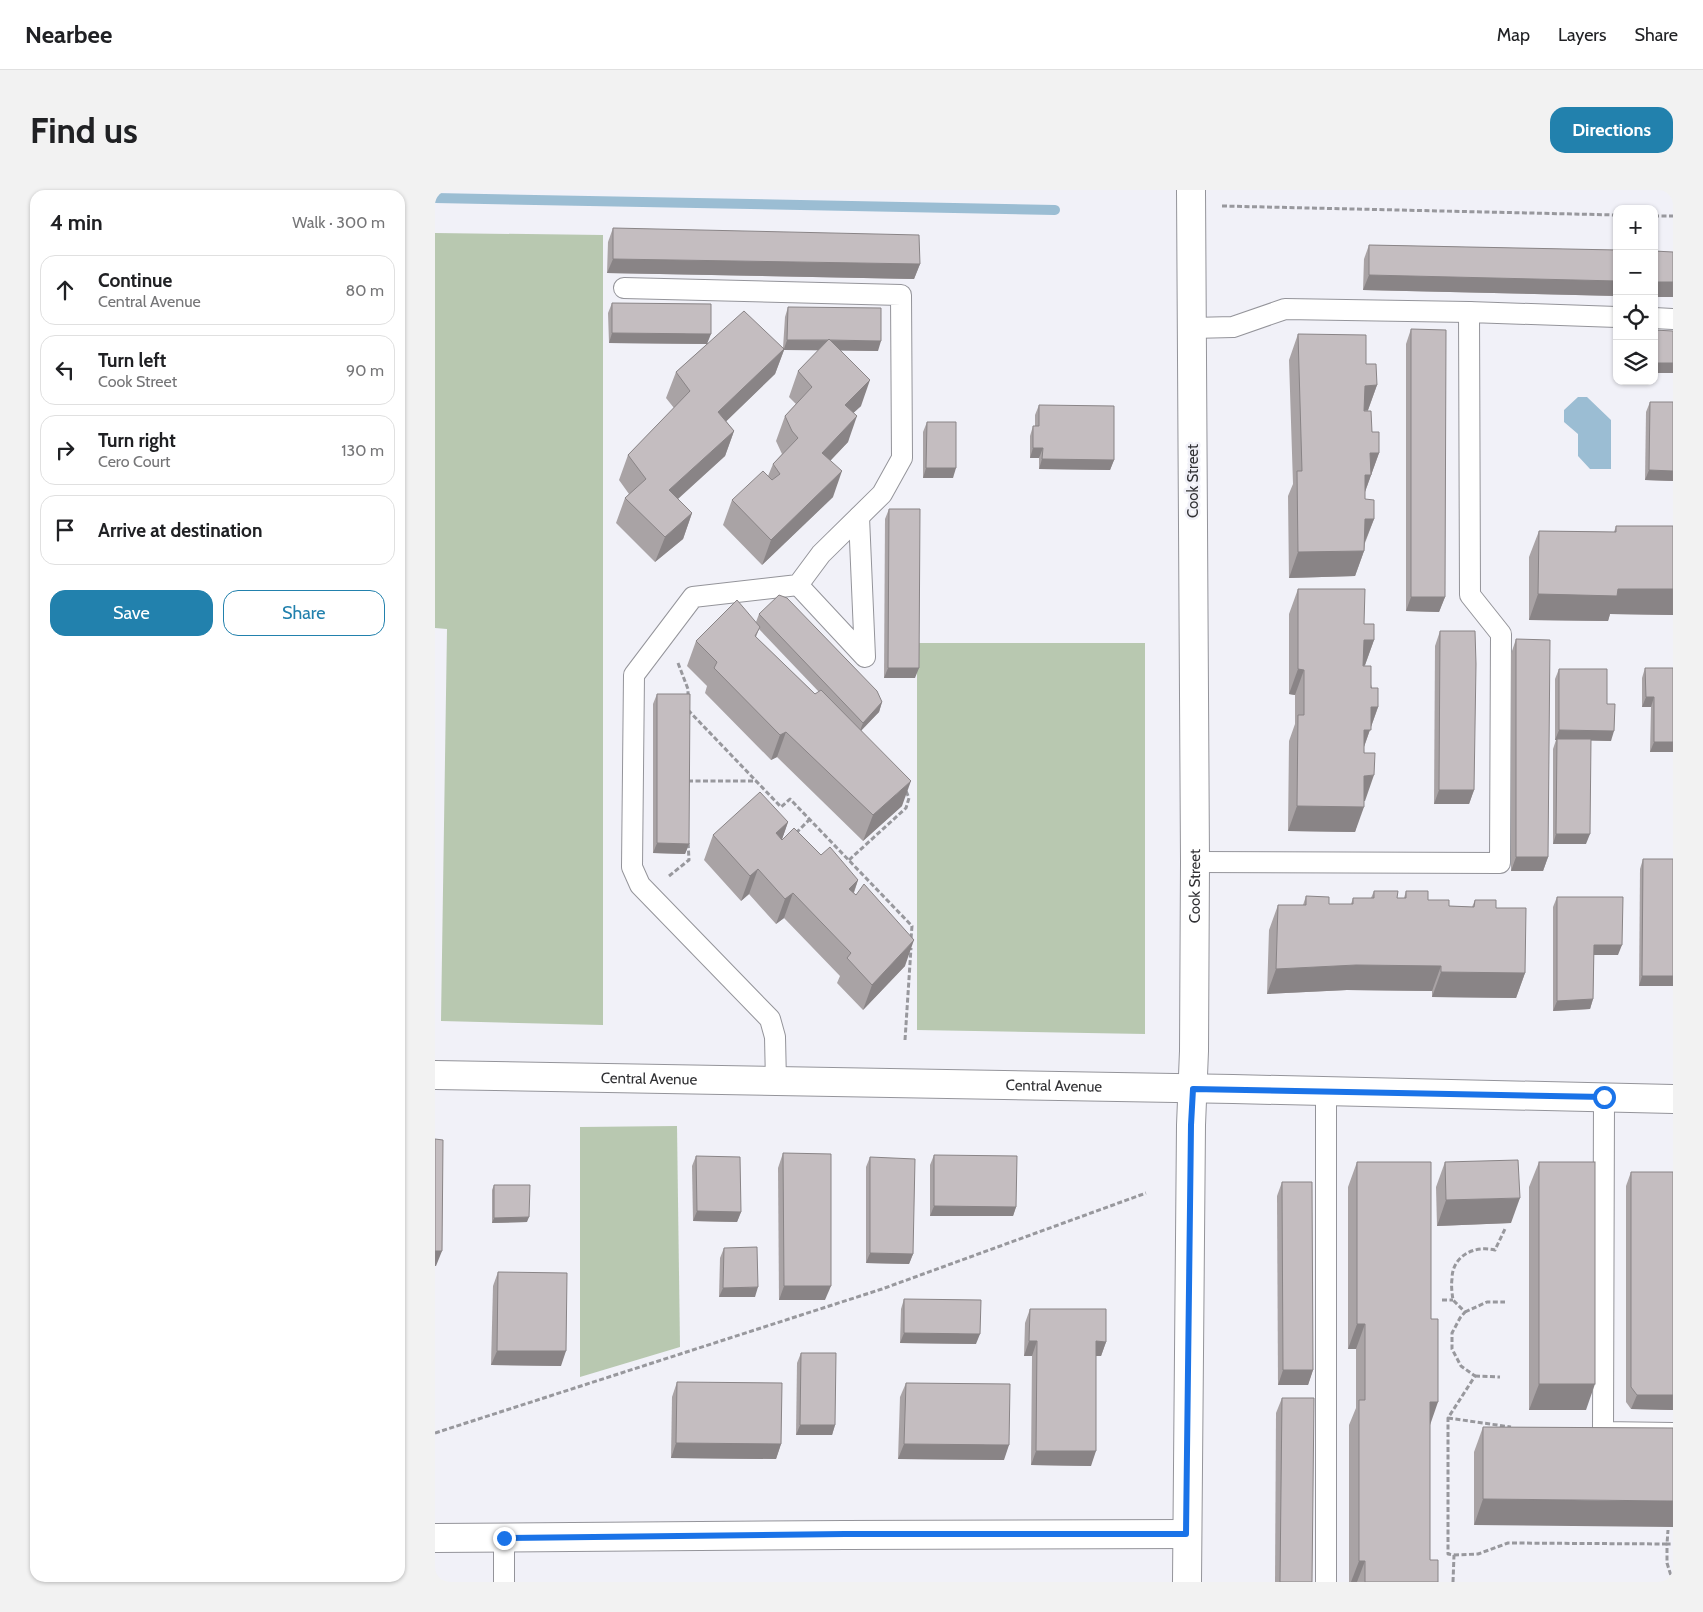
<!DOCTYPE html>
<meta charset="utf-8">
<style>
:root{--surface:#fff;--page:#f2f2f2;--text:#202124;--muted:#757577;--line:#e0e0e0;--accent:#2281ad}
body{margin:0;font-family:Cabin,sans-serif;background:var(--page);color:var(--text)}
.controls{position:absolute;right:15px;top:15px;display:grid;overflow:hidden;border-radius:10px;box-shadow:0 1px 4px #0004}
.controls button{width:45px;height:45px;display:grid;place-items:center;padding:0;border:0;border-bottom:1px solid var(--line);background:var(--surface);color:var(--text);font:25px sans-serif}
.stop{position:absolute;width:15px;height:15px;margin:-11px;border:4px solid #1a73e8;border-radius:50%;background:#fff}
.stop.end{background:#1a73e8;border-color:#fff;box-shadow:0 1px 5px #0008}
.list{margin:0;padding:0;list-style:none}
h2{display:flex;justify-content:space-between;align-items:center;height:65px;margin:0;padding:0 20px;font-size:21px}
h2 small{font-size:16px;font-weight:400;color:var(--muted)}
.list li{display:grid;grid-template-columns:32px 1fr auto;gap:15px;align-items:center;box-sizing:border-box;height:70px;margin:0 10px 10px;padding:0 10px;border:1px solid var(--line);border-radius:15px}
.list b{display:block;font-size:19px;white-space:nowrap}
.list p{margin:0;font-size:16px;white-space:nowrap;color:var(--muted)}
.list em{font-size:16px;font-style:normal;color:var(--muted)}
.actions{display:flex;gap:10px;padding:15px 20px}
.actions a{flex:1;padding:11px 0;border:1px solid var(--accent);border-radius:15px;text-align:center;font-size:18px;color:var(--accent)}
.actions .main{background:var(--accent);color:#fff}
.icon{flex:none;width:28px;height:28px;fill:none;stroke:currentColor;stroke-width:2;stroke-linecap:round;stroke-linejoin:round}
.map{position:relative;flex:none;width:1238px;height:1392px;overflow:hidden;border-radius:15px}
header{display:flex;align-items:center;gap:30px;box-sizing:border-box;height:70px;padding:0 25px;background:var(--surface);border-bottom:1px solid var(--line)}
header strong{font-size:24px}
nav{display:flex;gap:28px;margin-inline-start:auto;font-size:18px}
.intro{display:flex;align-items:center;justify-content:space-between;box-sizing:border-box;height:120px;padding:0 30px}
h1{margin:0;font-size:35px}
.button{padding:12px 22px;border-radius:15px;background:var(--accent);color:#fff;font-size:18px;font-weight:700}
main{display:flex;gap:30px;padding:0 30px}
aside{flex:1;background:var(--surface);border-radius:15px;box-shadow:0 1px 4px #0004}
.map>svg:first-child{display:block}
.green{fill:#b8c8b0}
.water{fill:#9bbdd3}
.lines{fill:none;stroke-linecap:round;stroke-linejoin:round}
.stream{stroke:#9bbdd3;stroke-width:10}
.service-casing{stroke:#94949a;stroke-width:22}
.minor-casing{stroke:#94949a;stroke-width:30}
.path{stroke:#98989d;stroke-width:3;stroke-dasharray:5 2.5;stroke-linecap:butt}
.service{stroke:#fff;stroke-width:20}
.minor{stroke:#fff;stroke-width:28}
.wall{fill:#a9a3a5;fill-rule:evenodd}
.shaded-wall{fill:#898486}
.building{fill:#c4bdc0;stroke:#898486}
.route{stroke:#1a73e8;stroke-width:6}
.labels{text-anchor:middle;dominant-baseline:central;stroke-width:5;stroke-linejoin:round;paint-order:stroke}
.street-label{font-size:15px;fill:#303033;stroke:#f1f1f8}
</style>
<header>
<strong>Nearbee</strong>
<nav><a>Map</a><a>Layers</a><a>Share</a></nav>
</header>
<div class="intro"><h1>Find us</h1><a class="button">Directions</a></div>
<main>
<aside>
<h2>4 min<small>Walk · 300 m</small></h2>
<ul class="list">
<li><svg class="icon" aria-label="ahead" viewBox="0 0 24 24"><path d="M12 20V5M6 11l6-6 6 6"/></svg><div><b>Continue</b><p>Central Avenue</p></div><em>80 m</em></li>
<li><svg class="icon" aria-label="left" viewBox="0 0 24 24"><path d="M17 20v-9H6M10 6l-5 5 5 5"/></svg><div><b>Turn left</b><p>Cook Street</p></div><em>90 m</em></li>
<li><svg class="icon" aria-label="right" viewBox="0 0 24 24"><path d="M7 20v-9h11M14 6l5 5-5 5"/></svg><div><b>Turn right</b><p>Cero Court</p></div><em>130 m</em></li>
<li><svg class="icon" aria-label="arrive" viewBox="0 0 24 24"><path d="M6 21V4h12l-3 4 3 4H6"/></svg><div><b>Arrive at destination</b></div></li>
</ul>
<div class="actions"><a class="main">Save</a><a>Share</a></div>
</aside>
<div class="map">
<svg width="1238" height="1392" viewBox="0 0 1238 1392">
<rect width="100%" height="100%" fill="#f1f1f8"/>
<g class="green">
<path d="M0 43 168 45V835L6 831 12 439 0 438Z"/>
<path d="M482 453H710V844L482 840Z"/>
<path d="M242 936 245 1157 145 1187V937Z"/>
</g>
<path class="water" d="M1143 207H1152L1176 230V279H1155L1143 266V244L1129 232V220Z"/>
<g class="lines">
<path class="stream" d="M0 8 620 20"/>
<defs>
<g id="service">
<path d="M189 98 466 105 467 268 447 304 386 364 363 395 258 407 199 485 197 677 205 695 335 829 340 847 341 892"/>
<path d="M1219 128 1238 129"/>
<path d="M757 138 798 137 850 119 1034 122"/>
<path d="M363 395 430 467 424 327"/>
<path d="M760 672 1065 673 1066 444 1035 405 1034 122 1182 127"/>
<path d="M891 902V1392"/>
<path d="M1169 907 1168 1242 1238 1243"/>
<path d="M69 1348V1392"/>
</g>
<g id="minor">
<path id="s1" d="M0 885 798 899 1238 909"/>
<path d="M0 1348 410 1345 751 1344"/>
<path id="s2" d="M752 1392 756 935 759 861 760 672 756 0"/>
</g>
</defs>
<use href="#service" class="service-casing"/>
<use href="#minor" class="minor-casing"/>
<g class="path">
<path d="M787 16 1182 25"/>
<path d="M1219 26H1238"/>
<path d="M243 473 253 499V508"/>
<path d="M253 520 346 617 355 609 477 736 476 749"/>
<path d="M253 591H321"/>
<path d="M361 643 375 629"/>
<path d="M414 670 471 618 474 608 471 601"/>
<path d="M234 686 254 670 253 651"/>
<path d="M470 850 476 758"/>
<path d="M1007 1110H1018"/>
<path d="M1030 1122 1052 1112H1070"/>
<path d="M1040 1186 1065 1187"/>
<path d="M1013 1228 1076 1237"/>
<path d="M0 1243 447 1099 711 1003"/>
<path d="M1019 1365 1043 1364 1073 1353 1232 1354 1233 1340"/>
<path d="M1018 1392 1019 1365 1013 1364V1228L1040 1186 1026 1176 1017 1159V1143L1025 1128 1030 1122 1018 1110C1017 1103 1016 1096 1017 1089 1017 1066 1039 1055 1060 1060L1070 1039"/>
<path d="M1238 1392 1232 1373V1354H1238"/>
</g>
<use href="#service" class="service"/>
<use href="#minor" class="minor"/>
</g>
<g class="wall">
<path d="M178 38 485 74 479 89 172 83 173 52Z"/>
<path d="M934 55 1182 60V106L928 100 929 69Z"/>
<path d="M177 113 273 153 348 158 350 127 353 117 443 161 405 160 426 216 418 223 413 252 395 271 398 307 327 375 288 335 297 310 333 286 338 274 347 264 341 251 350 226 361 214 354 207 363 181 384 160H349L340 184 291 231 299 241 290 266 243 309 257 323 248 349 220 372 181 333 190 308 194 304 184 290 193 265 239 218 231 208 241 182 272 154 174 153 173 123Z"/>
<path d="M976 139 1010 407 1004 422 971 421V154Z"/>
<path d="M863 144 931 174 942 195 933 220 937 242 944 263 930 302V309L939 329 930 353 929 361 920 386 854 388 853 306 858 294 854 170Z"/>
<path d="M1215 212 1238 291 1210 290 1211 222Z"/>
<path d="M604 215 679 270 675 280 604 279V268H595V246L598 236H600V225Z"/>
<path d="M492 232 518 288H488V242Z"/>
<path d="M454 319 480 488H449L450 329Z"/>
<path d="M1181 336H1238V425L1175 424 1173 431 1094 430V367L1104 341 1179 342Z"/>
<path d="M863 399 929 434 939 450 930 475 943 517 929 557 930 611H929L920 642 853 641 854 551 860 534V505L854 504V424Z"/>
<path d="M324 424 447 512 444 522 426 540 467 616 428 651 342 567 336 570 270 503 272 496 252 476 261 451 321 432ZM324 439 384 502 380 504 321 447Z"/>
<path d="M1005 441 1039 600 1034 614H999L1000 456Z"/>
<path d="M1081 449 1113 667 1108 681H1076V464Z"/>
<path d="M1210 478H1238V562H1215L1216 517H1207V488Z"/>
<path d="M1124 479 1172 514 1176 551 1156 550 1151 654H1118V559L1121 550H1120V489Z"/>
<path d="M222 504 254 654 250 664 218 663V514Z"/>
<path d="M353 632 347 649 386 665 423 690 419 703 470 776 428 820 402 793 405 786 349 728 341 734 314 704 306 711 269 670 278 645Z"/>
<path d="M1208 669H1238V796H1204L1205 679Z"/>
<path d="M939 701 962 708H969L971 701 993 710 1014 716 1037 717 1040 710 1061 718 1090 783 1081 808 997 807V801L912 800 832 804 834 740 843 715H868L871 706 894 714H916L918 708H936Z"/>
<path d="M1122 707 1183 765H1159L1158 809 1155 819 1118 821V717Z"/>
<path d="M348 963 390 1110H344L343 978Z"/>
<path d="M499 965 581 1017 578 1026H495V975Z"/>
<path d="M261 966 306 1022 302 1032 258 1031 257 976Z"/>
<path d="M435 967 478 1064 474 1074 431 1073V977Z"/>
<path d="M922 972 995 1235V1370L1003 1392H914V1235L921 1218V1159H913V997Z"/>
<path d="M1010 972 1076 1033 1002 1036 1001 997Z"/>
<path d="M1104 972 1151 1220H1094V997Z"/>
<path d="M1196 982 1238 1220 1196 1219 1191 1212V996Z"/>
<path d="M847 992 878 1180 873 1195H843L842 1006Z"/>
<path d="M59 995 92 1032 57 1033V1000Z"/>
<path d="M289 1058 320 1107H284L285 1068Z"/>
<path d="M63 1082 126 1176 56 1175 58 1096Z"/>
<path d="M469 1109 541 1154 465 1153 466 1119Z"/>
<path d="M595 1119 671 1152 666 1166H661L656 1276 596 1275 597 1166H589L590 1133Z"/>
<path d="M366 1163 400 1235 397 1245H361L362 1173Z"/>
<path d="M242 1192 346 1254 341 1269 236 1268 237 1207Z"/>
<path d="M471 1193 569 1270 463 1269 465 1207Z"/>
<path d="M847 1208 877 1392H840L841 1223Z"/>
<path d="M1048 1237 1238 1238 1039 1335V1262Z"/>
</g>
<g class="shaded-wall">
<path d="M178 69 485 74 479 89 172 83Z"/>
<path d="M934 85 1182 91V106L928 100Z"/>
<rect x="1219" y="92" width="19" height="15"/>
<path d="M177 143 276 144 272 154 174 153Z"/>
<path d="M352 150 446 151 443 161 349 160 340 184 274 248 283 222 349 159Z"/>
<rect x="1219" y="173" width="19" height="10"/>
<path d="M435 190 426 216 400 240 410 215Z"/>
<path d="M942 195 933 220 921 221 930 196Z"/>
<path d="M422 226 413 252 378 289 387 263Z"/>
<path d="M299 241 290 266 225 325 234 300Z"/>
<path d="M598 258H608L604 268H595Z"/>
<path d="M935 263H944L927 310 921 311Z"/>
<path d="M607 269 679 270 675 280 604 279Z"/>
<path d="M491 278H521L518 288H488Z"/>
<path d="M1214 280 1238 281V291L1210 290Z"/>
<path d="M407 281 398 307 327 375 336 350Z"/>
<path d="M257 323 248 349 220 372 230 347Z"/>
<path d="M930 329H939L929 354Z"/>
<path d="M929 361 920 386 854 388 863 362Z"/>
<path d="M1183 399H1238V425L1175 424 1173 431 1094 430 1103 404Z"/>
<path d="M976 407H1010L1004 422 971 421Z"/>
<path d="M929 450H939L930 475H920Z"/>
<path d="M453 478H484L480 488H449Z"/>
<path d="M863 479 869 480 860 505 854 504Z"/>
<path d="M1211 507H1219L1216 517H1207Z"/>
<path d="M447 512 444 522 424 543 428 533Z"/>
<path d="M936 517H943L926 565 928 542Z"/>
<path d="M1124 540 1179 541 1176 551 1120 550Z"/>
<path d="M351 542 342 567 336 570 345 545Z"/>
<path d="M1219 552H1238V562H1215Z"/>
<path d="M939 585 930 611H920L929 586Z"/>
<path d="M476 591 467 616 428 651 438 625Z"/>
<path d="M1004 600H1039L1034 614H999Z"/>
<path d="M862 616 929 617 920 642 853 641Z"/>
<path d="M353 632 344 658 341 643Z"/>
<path d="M1121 644H1155L1151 654H1118Z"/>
<path d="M222 653 254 654 250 664 218 663Z"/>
<path d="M1081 667H1113L1108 681H1076Z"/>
<path d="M323 679 314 704 306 711 315 686Z"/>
<path d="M423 690 414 715V699Z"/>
<path d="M358 703 349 728 341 734 350 709Z"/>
<path d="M479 750 470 776 428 820 437 795Z"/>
<path d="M1159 755H1187L1183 765H1156Z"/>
<path d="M921 775 1006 776 997 801 912 800 832 804 841 779Z"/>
<path d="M1006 782 1090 783 1081 808 997 807Z"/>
<path d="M1207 786H1238V796H1204Z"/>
<path d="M1158 809 1155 819 1118 821 1122 811Z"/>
<path d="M1085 1008 1076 1033 1002 1036 1011 1010Z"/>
<path d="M499 1016 581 1017 578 1026H495Z"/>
<path d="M262 1021 306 1022 302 1032 258 1031Z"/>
<path d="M94 1027 92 1032 57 1033 59 1028Z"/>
<path d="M0 1061H7L1 1076H0Z"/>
<path d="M435 1063 478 1064 474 1074 431 1073Z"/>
<path d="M349 1096H396L390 1110H344Z"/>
<path d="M323 1097 320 1107H284L288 1098Z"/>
<path d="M922 1134H930L921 1159H913Z"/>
<path d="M469 1143 545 1144 541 1154 465 1153Z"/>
<path d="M594 1151H602L597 1166H589Z"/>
<path d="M661 1151 671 1152 666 1166H656Z"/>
<path d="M62 1161H131L126 1176 56 1175Z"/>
<path d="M848 1180H878L873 1195H843Z"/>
<path d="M1104 1194H1160L1151 1220H1094Z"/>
<path d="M1202 1205H1238V1220L1196 1219Z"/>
<path d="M995 1212H1003L994 1238Z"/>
<path d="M365 1235H400L397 1245H361Z"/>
<path d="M241 1253 346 1254 341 1269 236 1268Z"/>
<path d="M469 1254 574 1255 569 1270 463 1269Z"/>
<path d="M601 1261H661L656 1276 596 1275Z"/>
<path d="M1048 1309 1238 1311V1337L1039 1335Z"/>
<path d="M924 1371H930L922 1392H916Z"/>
</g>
<g class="building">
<path d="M178 38 484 45 485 74 178 69Z"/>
<path d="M934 55 1182 60V91L934 85Z"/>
<path d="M1219 61 1238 62V92H1219Z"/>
<path d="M177 113 276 114V144L177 143Z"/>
<path d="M353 117 446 118V151L395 150 394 149 393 150H352Z"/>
<path d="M309 121 349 159 283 222 299 241 234 300 257 323 230 347 190 308 211 289 193 265 255 201 241 182Z"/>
<path d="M976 139 1011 140 1010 407H976Z"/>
<path d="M1219 140 1238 141V173H1219Z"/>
<path d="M863 144 931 145V174H941L942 195 930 196 929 221H936L937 242H944V263H935L936 285H930V309L939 310V329H930L929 361 863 362 862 281H867Z"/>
<path d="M394 149 435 190 410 215 422 226 387 263 407 281 336 350 297 310 328 281 337 290 345 284 338 274 363 248 357 241 350 226 377 197 363 181Z"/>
<path d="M1215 212H1238V281L1214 280Z"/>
<path d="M604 215 679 216V270L607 269 608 258H598V236H604Z"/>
<path d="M492 232H521V278H491Z"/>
<path d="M454 319H485L484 478H453Z"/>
<path d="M1181 336H1238V399H1183L1182 406 1103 404 1104 341 1181 342Z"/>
<path d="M863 399H930L929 434H939V450H929L928 476H936V498H943V517H936V540H929V563H940L939 585 929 586V617L862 616 863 525H869V480L863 479Z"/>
<path d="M344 405 352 408 442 501 447 512 428 533 324 424Z"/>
<path d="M302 410 325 437 320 446 380 504 386 500 476 591 438 625 351 542 345 545 279 478 282 472 261 451Z"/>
<path d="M1005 441H1040L1041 474 1039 600H1004Z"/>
<path d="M1081 449 1115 450 1113 667H1081Z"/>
<path d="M1210 478H1238V552H1219V507H1211Z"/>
<path d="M1124 479H1172V514H1180L1179 541 1124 540Z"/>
<path d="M222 504H255L254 654 222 653Z"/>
<path d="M1122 549H1156L1155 644H1121Z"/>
<path d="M325 602 353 632 341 643 347 650 359 638 386 665 395 657 423 690 414 699 421 705 429 694 479 750 437 795 412 768 416 763 358 703 350 709 323 679 315 686 278 645Z"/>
<path d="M1208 669H1238V786H1207Z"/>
<path d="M939 701H963L962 708H971V701H993V710H1014V716L1039 717 1040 710H1061V718H1091L1090 783 1006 782V776L921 775 841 779 843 715H871V706L894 707V714H918V708H939Z"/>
<path d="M1122 707H1188L1187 755H1159L1158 809 1122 811Z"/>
<path d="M0 949 8 950 7 1061H0Z"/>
<path d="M348 963 396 964V1096H349Z"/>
<path d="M499 965 582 966 581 1017 499 1016Z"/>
<path d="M261 966 305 967 306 1022 262 1021Z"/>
<path d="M435 967 480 969 478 1064 435 1063Z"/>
<path d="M1083 970 1085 1008 1011 1010 1010 972Z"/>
<path d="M922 972H996V1129H1003V1212H995V1370H1003V1392H930V1371H924V1210H930V1134H922Z"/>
<rect x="1104" y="972" width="56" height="222"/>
<path d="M1196 982H1238V1205H1202L1196 1197Z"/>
<path d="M847 992H877L878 1180H848Z"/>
<path d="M59 995H95L94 1027 59 1028Z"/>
<path d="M322 1057 323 1097 288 1098 289 1058Z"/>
<path d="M63 1082 132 1083 131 1161H62Z"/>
<path d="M469 1109 546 1110 545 1144 469 1143Z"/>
<path d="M595 1119H671V1152L661 1151V1261H601L602 1151H594Z"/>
<path d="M366 1163H401L400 1235H365Z"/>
<path d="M242 1192 347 1193 346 1254 241 1253Z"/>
<path d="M471 1193 575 1194 574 1255 469 1254Z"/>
<path d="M847 1208H879L877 1392H845Z"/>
<path d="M1048 1237 1238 1238V1311L1048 1309Z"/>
</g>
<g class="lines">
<path class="route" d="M69 1348 410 1344H751L756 935 758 899 1169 907"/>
</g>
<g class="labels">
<g class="street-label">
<text transform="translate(758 291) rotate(-90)">Cook Street</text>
<text stroke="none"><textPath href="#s2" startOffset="696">Cook Street</textPath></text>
<text stroke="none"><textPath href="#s1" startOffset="214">Central Avenue</textPath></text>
<text stroke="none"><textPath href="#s1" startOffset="619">Central Avenue</textPath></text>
</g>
</g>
</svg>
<div class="controls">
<button>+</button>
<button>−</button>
<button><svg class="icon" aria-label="locate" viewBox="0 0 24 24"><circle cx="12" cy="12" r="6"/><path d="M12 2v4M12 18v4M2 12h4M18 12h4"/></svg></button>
<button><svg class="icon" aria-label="layers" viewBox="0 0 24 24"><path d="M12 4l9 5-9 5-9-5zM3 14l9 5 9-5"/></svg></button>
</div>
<div class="stop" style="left:1169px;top:907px"></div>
<div class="stop end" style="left:69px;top:1348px"></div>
</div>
</main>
